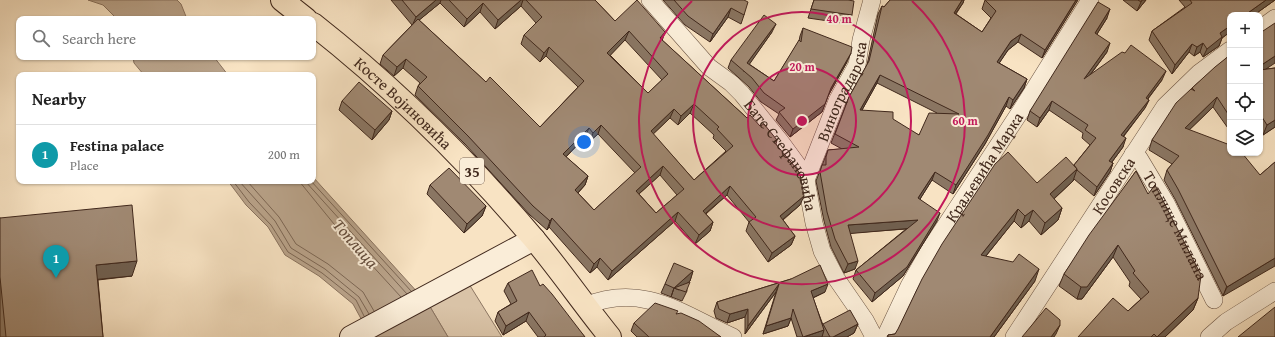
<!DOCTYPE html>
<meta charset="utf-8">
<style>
:root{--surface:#fff;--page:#f6f6f6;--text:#222;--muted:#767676;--line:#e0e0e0;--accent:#b45309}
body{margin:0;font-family:"Gentium Book Plus",serif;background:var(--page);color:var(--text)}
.controls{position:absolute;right:12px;top:12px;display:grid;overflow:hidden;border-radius:8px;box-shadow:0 1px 3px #0004}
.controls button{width:36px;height:36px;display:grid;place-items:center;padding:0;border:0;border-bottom:1px solid var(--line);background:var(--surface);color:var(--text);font:20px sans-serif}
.you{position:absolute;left:584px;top:142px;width:14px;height:14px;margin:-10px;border:3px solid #fff;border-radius:50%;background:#1a73e8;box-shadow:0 0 0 6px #1a73e833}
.badge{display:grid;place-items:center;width:26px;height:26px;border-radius:50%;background:var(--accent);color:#fff;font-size:13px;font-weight:700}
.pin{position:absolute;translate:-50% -33px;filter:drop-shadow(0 1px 2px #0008)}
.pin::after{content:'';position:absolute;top:21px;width:14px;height:12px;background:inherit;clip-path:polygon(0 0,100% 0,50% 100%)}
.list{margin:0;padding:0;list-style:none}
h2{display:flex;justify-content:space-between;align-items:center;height:52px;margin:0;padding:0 16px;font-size:17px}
h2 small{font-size:13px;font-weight:400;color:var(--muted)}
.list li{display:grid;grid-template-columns:26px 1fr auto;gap:12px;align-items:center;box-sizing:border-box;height:60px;padding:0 16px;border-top:1px solid var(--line)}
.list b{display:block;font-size:15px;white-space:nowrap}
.list p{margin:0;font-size:13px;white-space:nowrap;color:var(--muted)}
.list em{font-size:13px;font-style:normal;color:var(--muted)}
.icon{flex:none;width:22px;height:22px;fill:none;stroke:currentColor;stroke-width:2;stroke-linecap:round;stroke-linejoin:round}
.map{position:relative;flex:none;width:1275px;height:337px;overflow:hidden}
.search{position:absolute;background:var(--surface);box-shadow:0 1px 3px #0004;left:16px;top:16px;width:300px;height:44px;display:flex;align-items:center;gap:10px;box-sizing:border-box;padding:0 14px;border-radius:8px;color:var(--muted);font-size:15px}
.panel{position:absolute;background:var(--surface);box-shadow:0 1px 3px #0004;left:16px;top:72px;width:300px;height:112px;border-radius:8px}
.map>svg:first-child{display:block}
.green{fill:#d9c3a7;stroke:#8c7662}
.water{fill:#b9a38a;stroke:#89725e}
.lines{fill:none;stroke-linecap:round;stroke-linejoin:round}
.shore{stroke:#7c6653;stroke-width:1}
.street-casing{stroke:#6e5746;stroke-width:18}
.secondary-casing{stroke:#40281c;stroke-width:24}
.primary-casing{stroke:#40281c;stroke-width:24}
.street{stroke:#faedd8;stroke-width:17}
.secondary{stroke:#faedd8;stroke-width:22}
.primary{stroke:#f8e3c3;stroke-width:22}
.wall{fill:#8a7663;stroke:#40281c;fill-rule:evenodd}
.shaded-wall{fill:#706050;stroke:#40281c}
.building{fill:#a08973;stroke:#40281c;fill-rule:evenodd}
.ring{fill:none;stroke:#c2185b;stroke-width:2}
.labels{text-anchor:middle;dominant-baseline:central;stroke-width:4;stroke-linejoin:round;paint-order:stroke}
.shield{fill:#faedd8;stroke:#786354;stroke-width:1}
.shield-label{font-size:15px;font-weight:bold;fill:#40281c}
.street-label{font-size:16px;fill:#40281c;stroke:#faedd8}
.water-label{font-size:17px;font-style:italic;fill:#644d3d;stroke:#faedd8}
.centre{fill:#c2185b;stroke:#faedd8;stroke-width:2}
.ring-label{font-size:12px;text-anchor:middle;font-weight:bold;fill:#c2185b;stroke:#faedd8;stroke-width:4;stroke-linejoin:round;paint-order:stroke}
</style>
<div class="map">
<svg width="1275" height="337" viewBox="0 0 1275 337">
<rect width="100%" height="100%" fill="#f8e3c3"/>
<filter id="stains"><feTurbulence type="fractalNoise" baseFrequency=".005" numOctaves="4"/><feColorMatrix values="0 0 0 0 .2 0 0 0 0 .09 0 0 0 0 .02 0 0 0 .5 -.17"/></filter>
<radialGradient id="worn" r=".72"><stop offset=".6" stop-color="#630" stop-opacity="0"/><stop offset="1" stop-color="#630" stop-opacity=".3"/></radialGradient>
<path class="green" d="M469 284 502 337H448L429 305Z"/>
<g class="water">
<path d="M88 0H177L181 4 187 19H117L103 5Z"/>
<path d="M133 57H214L228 75H144L134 63Z"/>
<path d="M313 177 429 305 448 337H371L353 304 319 276 285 255 268 227 246 205 228 181H313Z"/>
</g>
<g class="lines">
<g class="shore">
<path d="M233 181 249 202 271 225 288 252 322 273 356 300 364 316"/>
<path d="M239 181 275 221 291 248 325 269 359 297 369 314"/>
<path d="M247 181 279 217 296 244 328 264 363 292 374 311"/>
<path d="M299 181 334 224 401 297"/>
<path d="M305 181 407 294"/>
<path d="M311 181 411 291"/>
</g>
<defs>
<g id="street">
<path id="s1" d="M650 0 709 67 731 83 742 94 780 141 799 167 806 180 814 223 822 251 836 278 865 320 874 337"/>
<path d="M1260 29 1275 18"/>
<path id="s2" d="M1133 154 1139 158 1166 203 1214 300"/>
<path id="s3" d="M806 180 837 101 857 65 861 40 872 0"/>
<path d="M585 306C643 282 682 314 733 337"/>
<path id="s4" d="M885 337 909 286 929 251 1022 109 1090 0"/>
<path id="s5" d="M1014 337 1165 106 1199 73 1230 50"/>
<path d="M1209 337 1226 322 1275 291"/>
</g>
<path id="secondary" d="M351 337 534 239"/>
<g id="primary">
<path d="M282 0 306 19"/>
<path id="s6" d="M313 24C393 87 468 161 534 239 560 270 584 305 610 337"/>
</g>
</defs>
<use href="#street" class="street-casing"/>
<use href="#secondary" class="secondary-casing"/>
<use href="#primary" class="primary-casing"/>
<use href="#street" class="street"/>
<use href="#secondary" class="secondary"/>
<use href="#primary" class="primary"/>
</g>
<g class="wall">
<path d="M391 0H595L615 21 662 40 747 118 760 126 777 140 776 144 800 205 783 220 795 236 791 245 768 262 746 231 749 222 727 195 706 214 713 222 710 231 695 244 675 221 608 280 597 267 590 273 549 227 547 230 530 215 465 144 415 95 418 86 420 83 403 68 394 76 380 64 383 55 412 25ZM440 3 464 27 480 12 495 29 521 6 536 23 524 35 521 44 540 62 546 56 578 87 540 127 486 82 419 20ZM625 40 662 80 648 93 610 55ZM690 113 714 135 713 138 726 151 694 180 653 134 670 118 678 125ZM598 134 635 173 594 210 578 193 585 185 588 176 566 157 585 137 590 141ZM660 175 677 195 656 213 639 194Z"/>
<path d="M663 0H744V15L741 24 728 17 710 42 685 25Z"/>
<path d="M814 0 852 15 849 24 808 18Z"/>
<path d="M890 0H964L963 3 956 14 982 32 991 18 982 9 985 0 1077 1 1042 58 1018 42 1008 50 999 63 1027 79 1024 88 1010 109 1006 106 985 144 953 194 932 180 920 199 937 221 903 276 872 302 853 279 856 270 906 229 850 233 855 269 844 273 831 247 824 221 816 181 828 150 842 149 831 143 849 97 867 65 878 14 882 6 884 7ZM877 83 937 113 919 135 862 110Z"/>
<path d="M1123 0H1146L1137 11Z"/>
<path d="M1179 0H1275L1254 15H1230V32L1222 38 1219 46 1203 57 1200 52 1194 56 1189 52 1172 74 1149 40 1152 31 1185 7Z"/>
<path d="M1107 18 1097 34 1107 52 1091 74 1162 80 1148 99 1149 100 1145 108 1124 136 1123 147 1112 162 1113 163 1110 172 1094 196 1074 179 1073 181 1054 199 1062 208 1058 220 1041 235 1029 221 1021 228 1014 221 986 256 1035 281 994 337H887L888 335 895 334 1037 183 1074 165 1090 145 1082 138 1083 133 1049 110 1037 127 1027 120 1030 111Z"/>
<path d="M803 28 847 62 828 96 822 112 790 137 776 120 779 114 761 102 749 87 728 68 731 60 772 32 749 64 774 81 799 41 800 36Z"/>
<path d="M1260 33 1267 69 1275 68V127L1263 135 1260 129Z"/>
<path d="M1230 55V131L1213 107 1189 130 1260 175 1275 162 1223 296 1175 199 1164 180 1167 170 1172 164 1149 150 1152 140 1192 88Z"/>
<path d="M342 101 392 111 389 120 372 140 339 110Z"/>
<path d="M1136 171 1198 298 1193 310 1165 337H1078L1128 311 1141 299 1129 286 1130 282 1113 257 1082 299H1077L1059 286 1064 274Z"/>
<path d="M430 185 486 206 482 216 464 233 427 194Z"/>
<path d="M0 218 132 276 98 280 103 337H0Z"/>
<path d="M693 271 690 281 686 284 687 291 682 301 661 293 665 284Z"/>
<path d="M791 279 825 292 813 298 823 325 858 324 854 333 847 337H797L791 318 788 326 763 334 776 292 745 334V317L727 323 716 318 714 311 717 302Z"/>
<path d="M508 283 540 286 585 337H538L526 321 503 335 495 321 498 312 511 304 504 291Z"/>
<path d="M676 314 721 337H637L631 331 634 323Z"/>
</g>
<g class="shaded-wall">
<path d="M436 0H441L440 3 412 26 416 17Z"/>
<path d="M521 0H523L521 6 495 29 498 20Z"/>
<path d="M962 0H964L963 3 950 21 954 13Z"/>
<path d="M1076 0H1078L1042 58 1045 50Z"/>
<path d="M1142 0H1146L1137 11 1141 2Z"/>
<path d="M1266 0H1275L1254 15H1245Z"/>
<path d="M483 3 480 12 464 27 467 19Z"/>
<path d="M731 8 728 17 710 42 713 34Z"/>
<path d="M1110 9 1107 18 1092 42 1095 33Z"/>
<path d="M776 24 772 32 744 72 747 63Z"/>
<path d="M1230 26V32L1222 38 1219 46 1203 57 1207 49 1220 33Z"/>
<path d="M629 31 625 40 604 62 607 53Z"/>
<path d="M665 32 662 41 660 38Z"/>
<path d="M1021 34 1018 42 1008 50 994 71 997 62 1011 41Z"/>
<path d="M1110 43 1107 52 1081 87 1084 79Z"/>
<path d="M1203 43 1200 52 1194 56 1197 47Z"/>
<path d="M1192 44 1189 52 1172 74 1175 65Z"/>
<path d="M549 47 546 56 540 62 544 53Z"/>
<path d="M851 53 847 62 828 96 822 112 790 137 793 129 831 88Z"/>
<path d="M1275 56V63L1260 73V66Z"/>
<path d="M406 59 403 68 394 76 397 67Z"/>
<path d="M1166 71 1162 80 1142 106 1146 98Z"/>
<path d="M880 75 877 83 857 119 860 110Z"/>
<path d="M1027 79 1024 88 1010 109 1013 100Z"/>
<path d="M1009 97 1006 106 985 144 953 194 956 185Z"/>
<path d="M1217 97 1213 107 1181 138 1185 128Z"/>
<path d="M1149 100 1145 108 1118 143 1121 135Z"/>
<path d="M1052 101 1049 110 1037 127 1040 118Z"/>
<path d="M694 104 690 113 678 125 681 116Z"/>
<path d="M674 109 670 118 647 140 651 131Z"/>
<path d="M392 111 389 120 372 140 375 130Z"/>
<path d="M1275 120V127L1263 135 1267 125Z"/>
<path d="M601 125 598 134 590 141 593 133Z"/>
<path d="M589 128 585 137 560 163 563 154Z"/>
<path d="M1126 138 1123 147 1106 170 1109 161Z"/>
<path d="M1113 163 1110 172 1094 196 1097 187Z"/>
<path d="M663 166 660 175 632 200 636 191Z"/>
<path d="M1077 169 1073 181 1046 206 1050 194Z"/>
<path d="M935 172 932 180 915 207 918 198Z"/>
<path d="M588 176 585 185 572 199 575 190Z"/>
<path d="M730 186 727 195 699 219 703 211Z"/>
<path d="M804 196 800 205 776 225 780 216Z"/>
<path d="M486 206 482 216 464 233 467 224Z"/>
<path d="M1062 208 1058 220 1041 235 1045 223Z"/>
<path d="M1018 209 1014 221 977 267 981 255Z"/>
<path d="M1033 210 1029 221 1021 228 1025 216Z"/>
<path d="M678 212 675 221 608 280 612 271Z"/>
<path d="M940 213 937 221 903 276 872 302 875 293Z"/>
<path d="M552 218 549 227 547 230 550 221Z"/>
<path d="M918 220 914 228 845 234 848 225Z"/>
<path d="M713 222 710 231 695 244 699 235Z"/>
<path d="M795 236 791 245 768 262 772 253Z"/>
<path d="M1118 245 1113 257 1082 299H1077L1081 287Z"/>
<path d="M600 258 597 267 590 273 594 264Z"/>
<path d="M1275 258V266L1223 296 1227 287Z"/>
<path d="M137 261 132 276 91 280 96 265Z"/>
<path d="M858 261 855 269 844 273 848 264Z"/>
<path d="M1039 269 1035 281 994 337H990Z"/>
<path d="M693 271 690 281 679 290 674 288 671 297 674 288Z"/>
<path d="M779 284 776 292 745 334 748 326Z"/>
<path d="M828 284 825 292 808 300 811 291Z"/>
<path d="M1198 298 1193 310 1165 337H1157Z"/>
<path d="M748 309 745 317 727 323 730 314Z"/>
<path d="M529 312 526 321 503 335 506 326Z"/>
<path d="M791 318 788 326 763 334 766 326Z"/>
<path d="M858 324 854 333 847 337H833Z"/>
<path d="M1060 325 1056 334 1054 337H1051Z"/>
<path d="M824 330 822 337H804Z"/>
</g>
<g class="building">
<path d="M402 0H436L416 17Z"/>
<path d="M449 0H521L498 20 483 3 467 19Z"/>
<path d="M526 0H595L615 21 637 0 665 32 660 38 747 118 750 115 760 126 764 124 777 140 774 142 796 168 800 174 804 196 780 216 795 236 772 253 749 222 756 217 730 186 703 211 713 222 699 235 678 212 612 271 600 258 594 264 552 218 550 221 533 206 468 136 418 86 427 77 406 59 397 67 383 55 418 19 486 82 490 77 540 127 584 81 549 47 544 53 524 35 542 17ZM629 31 668 74 648 93 607 53ZM694 104 719 127 717 129 733 146 694 180 651 131 674 109 681 116ZM601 125 641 167 594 210 575 190 588 176 563 154 589 128 593 133ZM663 166 684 189 656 213 636 191Z"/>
<path d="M674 0H744L748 2 744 15 731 8 713 34 688 16Z"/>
<path d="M814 0H848L854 1 852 15 811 9Z"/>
<path d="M890 0H962L954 13 982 32 996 11 985 0H1076L1045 50 1021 34 1011 41 997 62 1027 79 1013 100 1009 97 988 135 956 185 935 172 918 198 940 213 907 267 875 293 856 270 918 220 848 225 858 261 848 264 835 239 827 212 820 172 822 165H826V157L828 150 859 147 835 134 849 97 869 61 882 6 884 7ZM880 75 959 114 929 113 919 135 893 119V112L860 110Z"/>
<path d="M1138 0H1142L1141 2Z"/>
<path d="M1190 0H1266L1245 15H1230V26L1220 33 1222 37 1207 49 1203 43 1197 47 1192 44 1175 65 1152 31 1192 3Z"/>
<path d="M1098 2 1110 9 1095 33 1110 43 1084 79 1122 52 1125 53 1131 45 1166 71 1146 98 1149 100 1121 135 1126 138 1109 161 1113 163 1097 187 1077 170V169L1074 165 1096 138 1085 130 1088 125 1052 101 1040 118 1030 111Z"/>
<path d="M764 15 776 24 747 63 774 81 799 40 801 42 803 28 852 47 851 53 831 88 825 104 793 129 779 112 785 108 764 93 752 78 731 60Z"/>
<path d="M1275 23V56L1260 66V33Z"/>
<path d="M1230 55V117L1217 97 1185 128 1230 145V153H1242L1260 175 1275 162V258L1227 287 1178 189 1167 170 1179 156 1152 140 1176 103 1191 89 1195 91 1192 88 1215 67Z"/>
<path d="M1275 68V120L1267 125 1260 114V70Z"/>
<path d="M359 82 392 111 375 130 342 101Z"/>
<path d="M1008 152 1037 183 1066 157 1077 169 1050 194 1062 208 1045 223 1033 210 1025 216 1018 209 981 255 1013 262 1019 254 1039 269 990 337H888V335L895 334 898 329 922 279 942 244 995 164Z"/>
<path d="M449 168 486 206 467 224 430 185Z"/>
<path d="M1136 171 1148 194 1155 185 1201 275 1198 298 1157 337 1154 334 1151 337H1078L1113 298 1128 311 1149 292 1133 273 1135 271 1118 245 1087 287H1081L1064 274 1089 235Z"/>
<path d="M132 205 137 261 96 265 103 337H6L0 277V218Z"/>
<path d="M674 263 693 271 674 288 665 284Z"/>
<path d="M820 265 828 284 811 291 824 330 803 337 793 309 791 318 766 326 779 284 748 326V309L730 314 719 309 717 302 791 279Z"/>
<path d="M532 270 540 286 543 284 552 294 585 337H544L546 335 529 312 506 326 498 312 517 301 508 283Z"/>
<path d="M690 282 686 292 674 288Z"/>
<path d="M655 303 678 311 676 314 681 313 699 321 721 337H649L634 323Z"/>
<path d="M1275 307V337H1238Z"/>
<path d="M1046 308 1060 320V325L1051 337H1022Z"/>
<path d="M850 310 858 324 833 337H830L823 324Z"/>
</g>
<circle cx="802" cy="121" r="54" fill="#c2185b" fill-opacity=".12"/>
<g class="ring">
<circle cx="802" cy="121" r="54"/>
<circle cx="802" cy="121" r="109"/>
<path d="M912 1A163 163 0 1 1 692 1"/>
</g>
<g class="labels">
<rect class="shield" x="460" y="158" width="24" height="26" rx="3"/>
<g class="shield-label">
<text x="472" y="171">35</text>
</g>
<g class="street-label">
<text stroke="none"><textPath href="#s3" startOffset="96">Виноградарска</textPath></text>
<text stroke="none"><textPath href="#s6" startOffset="120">Косте Војиновића</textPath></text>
<text stroke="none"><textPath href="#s1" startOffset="206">Бате Стефановића</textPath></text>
<text stroke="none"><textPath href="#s4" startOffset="197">Краљевића Марка</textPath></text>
<text stroke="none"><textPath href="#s5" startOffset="181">Косовска</textPath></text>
<text stroke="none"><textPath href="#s2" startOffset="84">Топлице Милана</textPath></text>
</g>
<g class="water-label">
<text transform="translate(356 243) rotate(49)">Топлица</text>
</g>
</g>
<circle cx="802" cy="121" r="6" class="centre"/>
<g class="ring-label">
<text x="839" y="23">40 m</text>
<text x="802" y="71">20 m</text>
<text x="965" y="125">60 m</text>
</g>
<rect width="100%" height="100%" filter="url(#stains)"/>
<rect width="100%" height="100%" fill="url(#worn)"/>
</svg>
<div class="controls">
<button>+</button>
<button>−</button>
<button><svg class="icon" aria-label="locate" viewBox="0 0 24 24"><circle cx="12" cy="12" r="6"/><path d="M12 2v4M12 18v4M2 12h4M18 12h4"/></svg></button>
<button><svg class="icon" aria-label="layers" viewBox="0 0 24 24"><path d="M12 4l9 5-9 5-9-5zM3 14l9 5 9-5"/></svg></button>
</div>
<div class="you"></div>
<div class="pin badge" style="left:56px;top:278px;background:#0f9aa8">1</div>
<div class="search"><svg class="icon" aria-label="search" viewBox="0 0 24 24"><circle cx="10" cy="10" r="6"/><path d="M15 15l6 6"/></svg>Search here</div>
<section class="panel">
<h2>Nearby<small></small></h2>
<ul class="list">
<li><span class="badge" style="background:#0f9aa8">1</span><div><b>Festina palace</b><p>Place</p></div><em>200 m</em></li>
</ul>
</section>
</div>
